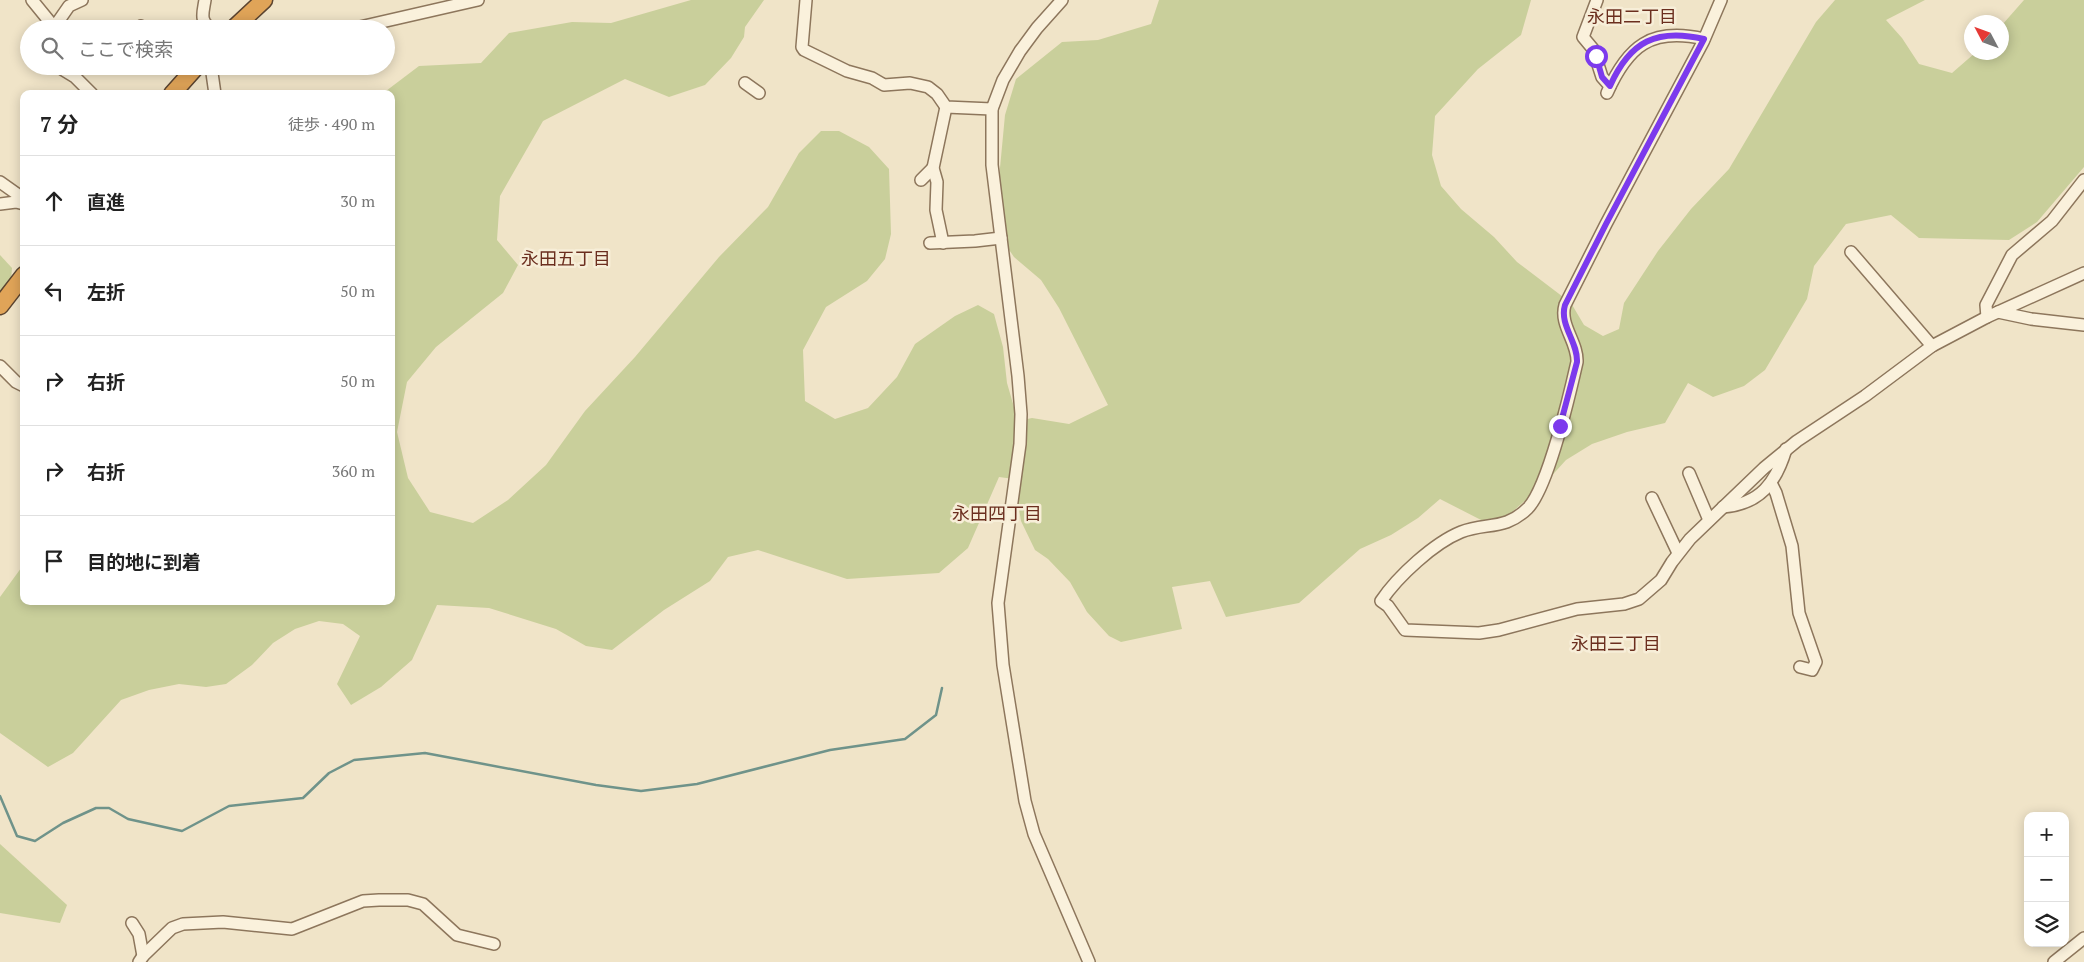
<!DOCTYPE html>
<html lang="ja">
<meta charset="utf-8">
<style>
:root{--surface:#fff;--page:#f2f2f2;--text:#222;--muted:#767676;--line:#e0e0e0}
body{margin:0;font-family:"PT Serif","Noto Sans JP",serif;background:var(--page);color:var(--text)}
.controls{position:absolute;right:15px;bottom:15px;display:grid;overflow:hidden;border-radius:10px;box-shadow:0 2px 12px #0003}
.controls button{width:45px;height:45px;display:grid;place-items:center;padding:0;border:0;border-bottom:1px solid var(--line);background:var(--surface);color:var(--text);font:25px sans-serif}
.compass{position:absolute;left:1964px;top:15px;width:45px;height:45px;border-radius:50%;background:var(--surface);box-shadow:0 2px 12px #0003;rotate:311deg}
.stop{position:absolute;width:15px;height:15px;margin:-11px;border:4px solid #7c3aed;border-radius:50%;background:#fff}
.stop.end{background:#7c3aed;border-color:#fff;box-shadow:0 1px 5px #0008}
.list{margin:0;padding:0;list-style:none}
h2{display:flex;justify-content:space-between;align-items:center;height:65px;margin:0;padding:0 20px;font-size:21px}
h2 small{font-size:16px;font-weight:400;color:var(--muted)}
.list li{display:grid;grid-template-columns:32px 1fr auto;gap:15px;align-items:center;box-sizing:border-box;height:90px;padding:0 20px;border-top:1px solid var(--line)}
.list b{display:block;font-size:19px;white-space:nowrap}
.list em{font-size:16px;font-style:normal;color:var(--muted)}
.icon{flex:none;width:28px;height:28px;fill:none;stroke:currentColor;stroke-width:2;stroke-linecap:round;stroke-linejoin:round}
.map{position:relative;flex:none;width:2084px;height:962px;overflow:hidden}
.search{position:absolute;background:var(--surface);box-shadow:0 2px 12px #0003;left:20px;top:20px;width:375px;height:55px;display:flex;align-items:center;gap:12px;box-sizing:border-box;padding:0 18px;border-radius:28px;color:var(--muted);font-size:19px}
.panel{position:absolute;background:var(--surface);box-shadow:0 2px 12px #0003;left:20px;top:90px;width:375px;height:515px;border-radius:10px}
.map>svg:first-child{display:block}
.green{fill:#c9cf9b}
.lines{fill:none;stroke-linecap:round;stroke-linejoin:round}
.stream{stroke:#6f938a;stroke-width:2.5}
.minor-casing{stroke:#8d765c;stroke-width:14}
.highway-casing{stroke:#5b4430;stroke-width:19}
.minor{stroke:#faf1dc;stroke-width:11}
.highway{stroke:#e0a458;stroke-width:16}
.route{stroke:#7c3aed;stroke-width:6}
.labels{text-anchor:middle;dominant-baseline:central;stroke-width:5;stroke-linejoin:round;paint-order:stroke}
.neighbourhood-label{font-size:18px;fill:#6b2e1e;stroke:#f7eed8}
</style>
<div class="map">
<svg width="2084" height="962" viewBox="0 0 2084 962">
<rect width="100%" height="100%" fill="#f0e4c8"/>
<g class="green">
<path d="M691 0H764L745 27 744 37 731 58 705 85 669 97 625 79 543 121 500 196 497 240 518 265 503 293 436 347 407 382 397 432 408 478 430 512 473 523 508 500 546 465 585 411 635 357 719 257 768 207 799 153 821 131H839L869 147 889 169 891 234 885 259 867 281 826 307 803 350 805 401 835 419 868 408 897 377 915 344 955 316 978 305 994 314 1003 347 1007 383 1018 421 1032 418 1069 424 1108 405 1059 308 1041 280 1014 257 1001 238 998 189 1005 115 1016 79 1062 42 1098 40 1151 24 1159 0H1531L1521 35 1478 69 1435 116 1432 155 1441 186 1461 209 1494 237 1517 262 1571 303 1584 325 1603 336 1619 329 1624 303 1658 251 1691 209 1729 169 1816 22 1835 0H1925L1886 20 1902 38 1919 64 1952 73 1975 53 2002 52V25L2024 0H2084V167L2037 222 2009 240 1919 238 1891 215 1846 224 1814 266 1807 299 1765 370 1744 386 1713 397 1688 383 1665 423 1627 432 1592 444 1566 460 1546 482 1503 520 1485 522 1440 499 1418 518 1391 535 1360 549 1299 603 1226 617 1210 581 1172 587 1182 629 1121 642 1109 636 1087 612 1070 582 1048 559 1035 550 1021 521 1014 479 999 477 968 548 939 573 847 579 758 550 728 557 710 581 664 610 612 650 586 646 556 629 489 608 437 605 412 660 381 687 351 705 337 684 360 636 343 624 319 621 295 629 273 643 252 665 226 684 206 687 179 684 149 690 121 700 73 753 48 767 0 733V597L24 564V601H391V94H382L419 66 481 63 509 33 572 22 611 23Z"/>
<path d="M0 255 12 268 11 280 0 297Z"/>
<path d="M0 844 67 905 60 923 0 913Z"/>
</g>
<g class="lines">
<path class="stream" d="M0 796 17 836 35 841 63 823 96 808H109L128 819 182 831 229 806 303 798 329 773 354 760 425 753 596 785 641 791 697 784 830 750 905 739 936 715 942 688"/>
<defs>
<g id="minor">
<path d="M32 0 54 27"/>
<path d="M205 0C203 13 199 21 212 29"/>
<path d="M806 0 802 47 804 50 847 71 872 78 884 85 910 83 928 87 937 94 946 107 992 109"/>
<path d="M1062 0 1037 28 1020 51 1003 80 992 109V165L1018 376 1021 414 1020 444 998 603 1003 665 1025 801 1034 834 1089 962"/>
<path d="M1597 0 1583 37 1593 49 1602 77 1610 86"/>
<path d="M1721 0 1703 42 1606 224 1565 305C1559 325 1578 342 1577 362 1570 393 1548 487 1528 508 1505 531 1486 522 1461 532 1434 543 1398 576 1381 601L1388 606 1405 630 1479 633 1499 630 1577 609 1624 604 1639 599 1661 580 1672 562 1690 539 1764 468 1797 441 1865 396 1932 346 1987 317 2084 273"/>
<path d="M141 26 143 29"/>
<path d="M53 29 69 6 82 0"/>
<path d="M351 29 478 0"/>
<path d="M57 66 75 77 92 94"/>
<path d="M180 66 187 67 193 71"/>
<path d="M211 66 215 94"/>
<path d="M745 83 759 93"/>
<path d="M1607 93C1628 46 1651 27 1704 39"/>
<path d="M921 180 933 168"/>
<path d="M0 182 24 199"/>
<path d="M0 204 16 202 24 204"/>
<path d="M930 243 975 241 1001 238"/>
<path d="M943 243 936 210 937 182 933 168 946 107"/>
<path d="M1851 252 1932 346"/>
<path d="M1998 312 2031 319 2084 325"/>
<path d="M1987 317 1986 305 2012 255 2052 221 2084 180"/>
<path d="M0 366 16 382 24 386"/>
<path d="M1689 473 1709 520"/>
<path d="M1771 483 1776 493 1792 546 1799 613 1816 662 1812 670 1800 667"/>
<path d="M1652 498 1678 553"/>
<path d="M1723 507C1760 504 1776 483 1786 449"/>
<path d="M132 923 139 934 143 956"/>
<path d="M139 962 143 956 172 928 183 924 223 922 292 929 363 901 379 900H408L423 904 457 935 494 944"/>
<path d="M2054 962 2084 938"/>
</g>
<g id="highway">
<path d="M233 29 264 0"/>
<path d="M172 94 197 66"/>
<path d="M0 306 24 275"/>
</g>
</defs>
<use href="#minor" class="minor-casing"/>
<use href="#highway" class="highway-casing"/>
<use href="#minor" class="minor"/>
<use href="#highway" class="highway"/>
</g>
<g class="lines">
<path class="route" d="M1560 426 1577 362C1578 342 1559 325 1565 305L1606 224 1704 39C1657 28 1630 41 1610 86L1602 77 1596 56"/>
</g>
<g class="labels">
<g class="neighbourhood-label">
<text x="1632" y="16">永田二丁目</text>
<text x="566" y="258">永田五丁目</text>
<text x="997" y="513">永田四丁目</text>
<text x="1616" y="643">永田三丁目</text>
</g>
</g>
</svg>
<div class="controls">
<button>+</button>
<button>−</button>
<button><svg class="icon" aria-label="layers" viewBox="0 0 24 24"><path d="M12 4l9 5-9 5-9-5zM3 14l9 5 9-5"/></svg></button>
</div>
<svg class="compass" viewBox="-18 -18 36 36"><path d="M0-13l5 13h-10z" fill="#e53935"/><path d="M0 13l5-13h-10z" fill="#767676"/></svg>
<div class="stop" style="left:1596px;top:56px"></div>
<div class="stop end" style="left:1560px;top:426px"></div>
<div class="search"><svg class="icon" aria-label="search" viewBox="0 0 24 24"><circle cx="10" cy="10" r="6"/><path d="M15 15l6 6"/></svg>ここで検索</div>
<section class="panel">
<h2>7 分<small>徒歩 · 490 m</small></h2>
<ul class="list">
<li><svg class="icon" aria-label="ahead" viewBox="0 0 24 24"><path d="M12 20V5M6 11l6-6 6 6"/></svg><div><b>直進</b></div><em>30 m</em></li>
<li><svg class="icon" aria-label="left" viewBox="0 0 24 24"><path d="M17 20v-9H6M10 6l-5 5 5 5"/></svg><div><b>左折</b></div><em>50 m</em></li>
<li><svg class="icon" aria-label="right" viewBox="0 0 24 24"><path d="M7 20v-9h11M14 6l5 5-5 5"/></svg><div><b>右折</b></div><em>50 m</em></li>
<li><svg class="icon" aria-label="right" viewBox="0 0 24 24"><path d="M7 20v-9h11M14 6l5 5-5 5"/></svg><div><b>右折</b></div><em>360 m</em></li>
<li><svg class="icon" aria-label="arrive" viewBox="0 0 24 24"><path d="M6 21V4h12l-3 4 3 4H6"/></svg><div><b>目的地に到着</b></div></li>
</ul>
</section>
</div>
